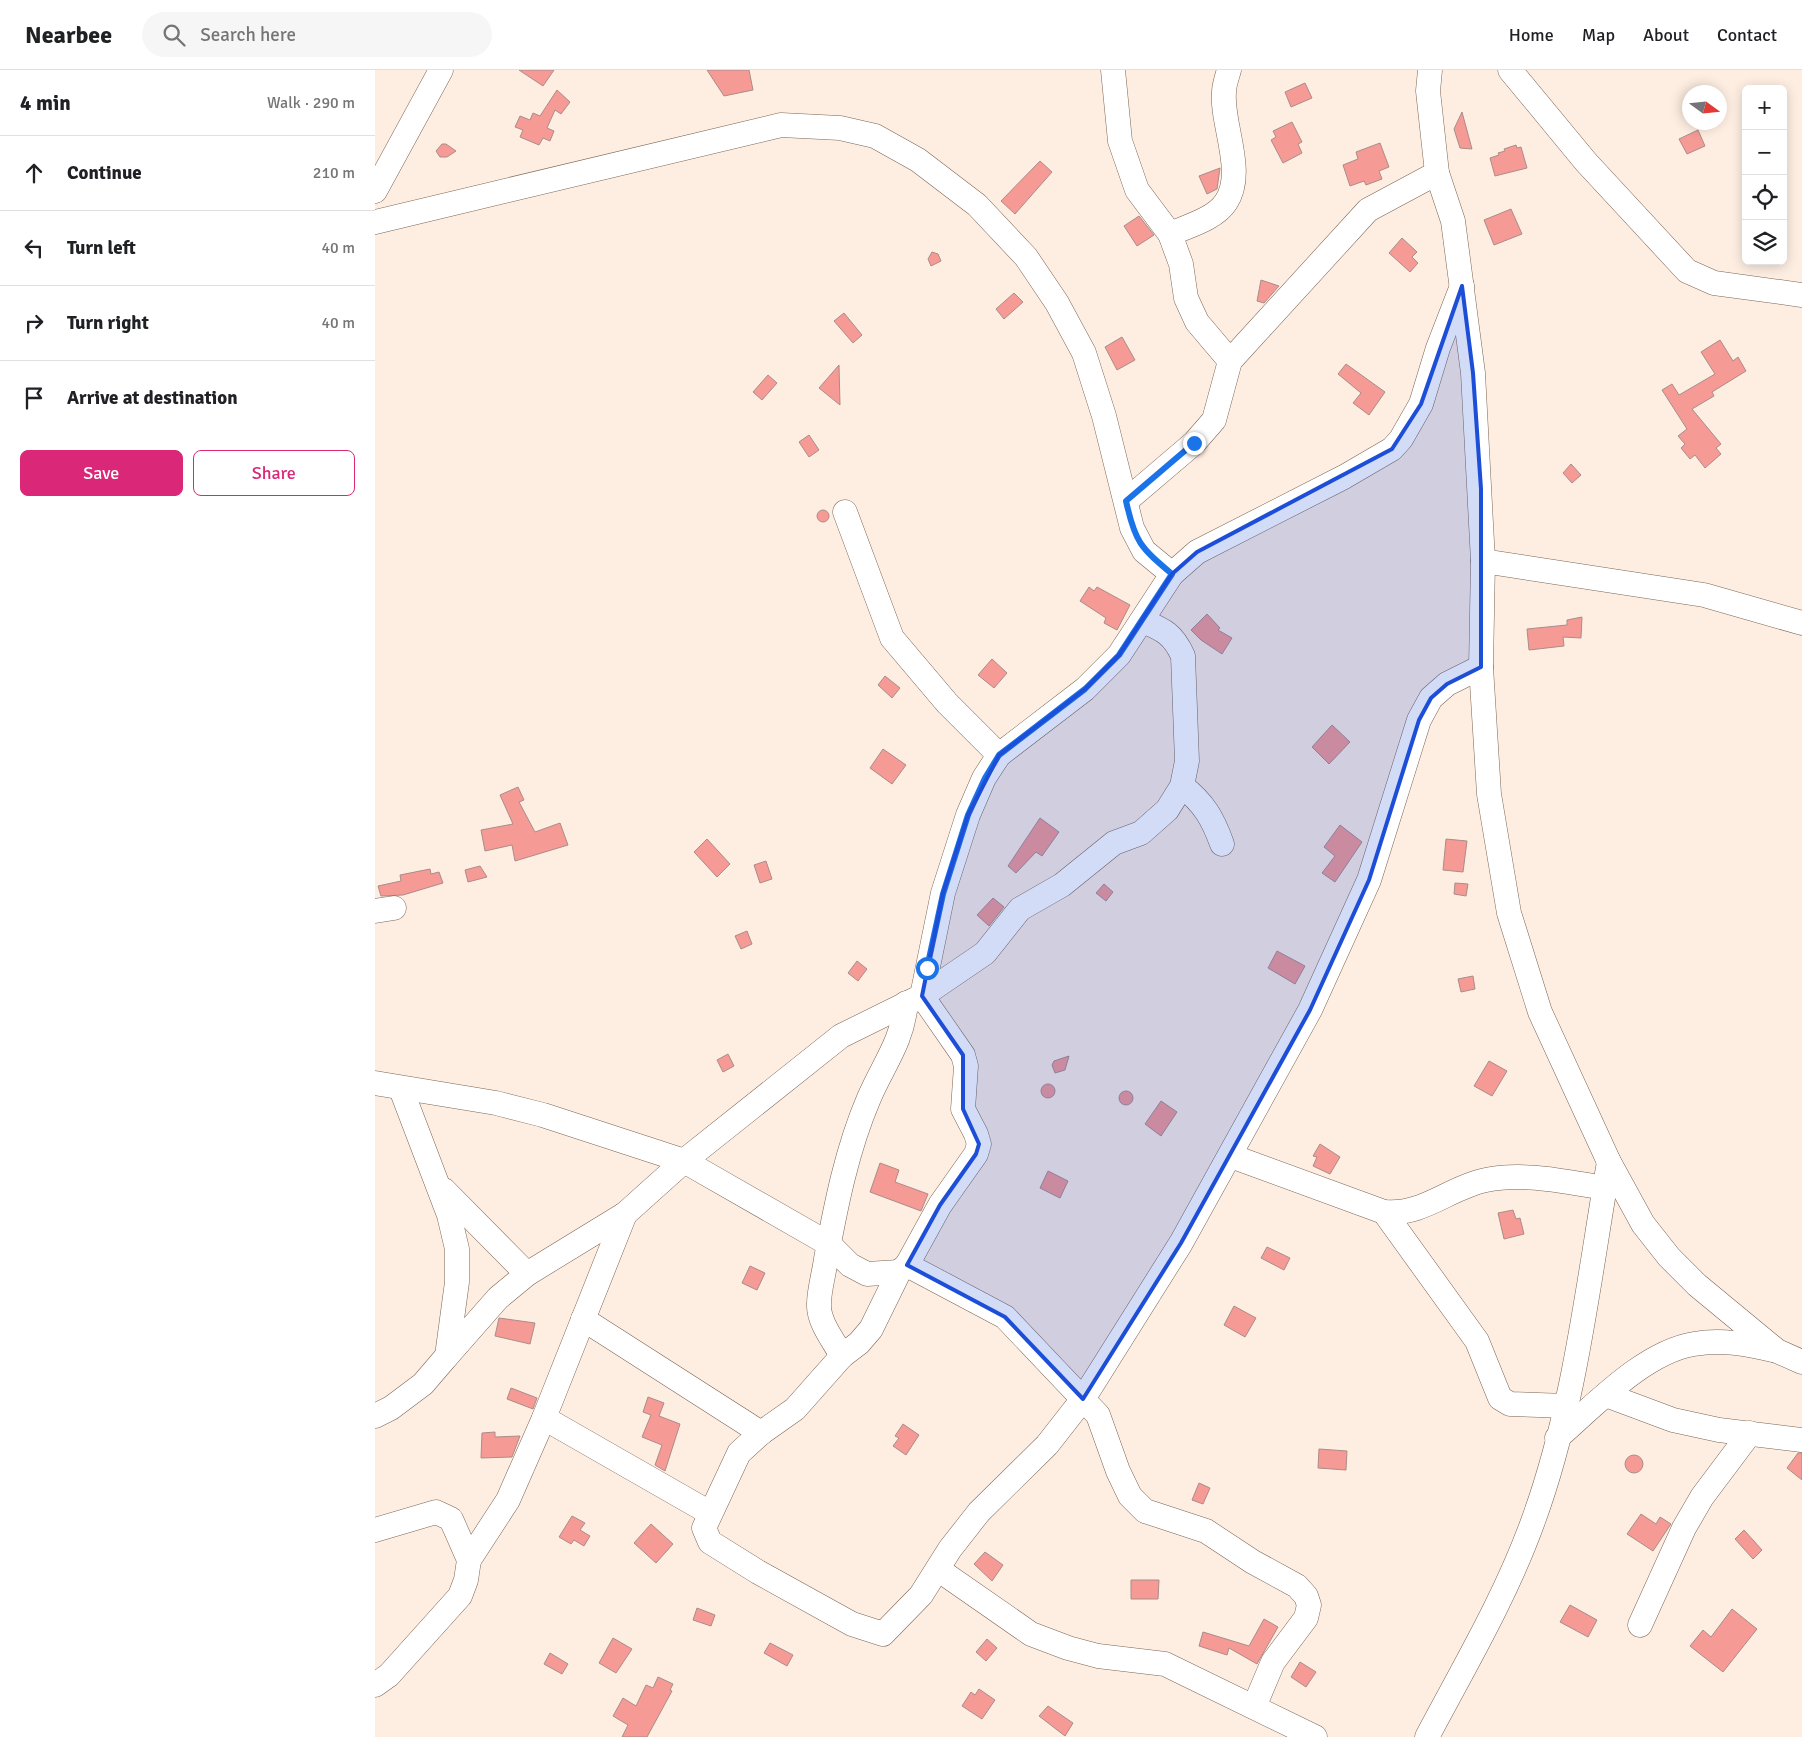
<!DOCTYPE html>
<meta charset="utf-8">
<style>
:root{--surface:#fff;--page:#f6f6f6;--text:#202124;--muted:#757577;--line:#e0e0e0;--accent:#db2777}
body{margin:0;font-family:Signika,sans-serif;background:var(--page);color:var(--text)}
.controls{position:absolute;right:15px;top:15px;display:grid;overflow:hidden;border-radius:8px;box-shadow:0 2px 12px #0003}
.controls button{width:45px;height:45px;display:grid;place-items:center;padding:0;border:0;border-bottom:1px solid var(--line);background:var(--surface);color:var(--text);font:25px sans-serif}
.compass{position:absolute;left:1307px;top:15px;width:45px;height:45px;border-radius:50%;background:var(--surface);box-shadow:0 2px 12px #0003;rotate:105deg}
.stop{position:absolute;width:15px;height:15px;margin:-11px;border:4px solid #1a73e8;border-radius:50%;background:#fff}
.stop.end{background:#1a73e8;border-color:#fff;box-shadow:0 1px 5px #0008}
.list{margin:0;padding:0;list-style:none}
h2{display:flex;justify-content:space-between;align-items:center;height:65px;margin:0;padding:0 20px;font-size:21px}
h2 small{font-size:16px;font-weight:400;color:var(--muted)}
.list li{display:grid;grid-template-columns:32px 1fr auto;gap:15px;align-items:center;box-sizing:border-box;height:75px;padding:0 20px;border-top:1px solid var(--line)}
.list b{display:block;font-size:19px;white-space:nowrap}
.list em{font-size:16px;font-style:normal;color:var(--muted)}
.actions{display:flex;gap:10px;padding:15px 20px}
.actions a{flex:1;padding:11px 0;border:1px solid var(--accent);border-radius:8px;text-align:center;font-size:18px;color:var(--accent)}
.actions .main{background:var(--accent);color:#fff}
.icon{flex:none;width:28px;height:28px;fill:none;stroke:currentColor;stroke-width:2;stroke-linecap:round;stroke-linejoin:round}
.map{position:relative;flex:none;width:1427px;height:1667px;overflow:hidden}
header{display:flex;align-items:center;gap:30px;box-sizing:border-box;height:70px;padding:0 25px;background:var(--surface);border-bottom:1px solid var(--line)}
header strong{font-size:24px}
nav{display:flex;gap:28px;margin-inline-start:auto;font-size:18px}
.search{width:350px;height:45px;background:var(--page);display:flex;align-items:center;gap:12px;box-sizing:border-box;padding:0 18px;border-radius:28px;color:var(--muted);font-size:19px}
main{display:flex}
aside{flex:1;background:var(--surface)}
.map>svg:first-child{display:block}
.building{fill:#f59a94;stroke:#ab8c89}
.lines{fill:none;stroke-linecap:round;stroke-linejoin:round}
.minor-casing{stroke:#7b6554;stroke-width:25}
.minor{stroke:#fff;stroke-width:24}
.route{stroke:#1a73e8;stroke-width:6}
.marked{fill:#1d4ed8;fill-opacity:0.2;stroke:#1d4ed8;stroke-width:4;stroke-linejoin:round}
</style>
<header>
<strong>Nearbee</strong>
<div class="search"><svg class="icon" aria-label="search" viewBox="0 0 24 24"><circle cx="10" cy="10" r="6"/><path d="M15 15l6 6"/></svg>Search here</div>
<nav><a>Home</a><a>Map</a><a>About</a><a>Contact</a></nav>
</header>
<main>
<aside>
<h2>4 min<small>Walk · 290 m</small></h2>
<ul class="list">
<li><svg class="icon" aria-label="ahead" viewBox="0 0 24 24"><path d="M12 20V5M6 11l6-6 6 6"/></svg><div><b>Continue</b></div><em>210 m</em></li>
<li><svg class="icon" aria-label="left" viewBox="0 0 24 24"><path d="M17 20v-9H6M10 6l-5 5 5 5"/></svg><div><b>Turn left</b></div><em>40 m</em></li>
<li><svg class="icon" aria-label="right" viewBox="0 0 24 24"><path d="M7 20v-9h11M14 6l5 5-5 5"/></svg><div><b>Turn right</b></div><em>40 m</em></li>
<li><svg class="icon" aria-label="arrive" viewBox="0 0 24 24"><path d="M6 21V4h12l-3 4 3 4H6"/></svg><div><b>Arrive at destination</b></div></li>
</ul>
<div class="actions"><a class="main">Save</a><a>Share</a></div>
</aside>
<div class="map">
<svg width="1427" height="1667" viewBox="0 0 1427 1667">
<rect width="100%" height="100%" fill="#feeee2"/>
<g class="building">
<path d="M144 0H179L168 16Z"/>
<path d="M332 0H374L378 20 349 26Z"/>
<path d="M930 13 937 28 916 37 910 22Z"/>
<path d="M182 20 195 32 186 44 180 40 172 58 179 61 175 71 168 68 164 75 145 67 148 60 140 57 145 46 155 50 158 43 165 46Z"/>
<path d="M1087 42 1097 79 1085 78 1079 59Z"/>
<path d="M917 52 927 72 923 74 927 83 908 93 896 70 901 67 898 61Z"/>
<path d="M1323 60 1330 76 1312 84 1304 69Z"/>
<path d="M1005 73 1014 97 1004 101 1007 109 991 115 989 111 975 116 968 95 983 89 981 82Z"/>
<path d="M67 74H71L81 81 72 87H65L61 81Z"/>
<path d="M1141 75 1142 78 1146 77 1152 98 1120 106 1115 88 1124 85 1123 83 1130 81 1129 79Z"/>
<path d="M665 91 677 102 640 144 626 131Z"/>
<path d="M845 98 842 119 832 124 824 106Z"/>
<path d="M1136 139 1147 164 1119 175 1109 150Z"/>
<path d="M764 146 779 165 762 176 749 156Z"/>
<path d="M1027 168 1042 182 1037 187 1043 193 1035 202 1014 183Z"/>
<path d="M557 182 563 184 566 191 556 196 553 189Z"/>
<path d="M886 210 904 216 889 233 882 231Z"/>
<path d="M639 223 648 232 629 249 621 239Z"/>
<path d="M469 243 487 265 478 273 459 251Z"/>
<path d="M747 267 760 290 742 300 730 277Z"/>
<path d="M1345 270 1358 291 1363 287 1371 301 1337 322 1339 326 1317 339 1346 374 1341 378 1346 384 1330 398 1320 385 1315 389 1306 378 1310 374 1303 366 1312 359 1287 320 1297 314 1304 325 1340 304 1326 282Z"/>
<path d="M971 294 1010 322 994 345 978 333 986 323 963 304Z"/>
<path d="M464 295 465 335 444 318Z"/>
<path d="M393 305 402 313 387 330 378 322Z"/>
<path d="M434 365 444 380 434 387 424 372Z"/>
<path d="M1196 394 1206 405 1197 413 1188 403Z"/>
<circle cx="448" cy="446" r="6"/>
<path d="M714 517 719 521 722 517 755 535 742 560 729 553 731 548 705 531Z"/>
<path d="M832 544 845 558 843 560 857 568 847 584 826 570 816 560Z"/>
<path d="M1207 547 1206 568 1188 567 1189 576 1154 580 1152 559 1192 555V550Z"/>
<path d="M617 589 632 603 619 618 603 605Z"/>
<path d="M510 606 525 618 517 628 503 615Z"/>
<path d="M957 655 975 672 954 694 937 677Z"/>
<path d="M508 679 531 695 517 714 495 698Z"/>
<path d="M143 717 149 730 144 732 160 762 185 753 193 775 140 791 137 775 110 781 106 760 138 754 125 725Z"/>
<path d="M665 748 684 762 667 786 661 782 641 803 633 796Z"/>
<path d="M965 755 987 772 960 812 947 803 960 786 949 777Z"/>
<path d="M332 769 355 794 342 807 319 782Z"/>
<path d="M1071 769 1092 771 1088 802 1068 800Z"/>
<path d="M391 791 397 809 385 813 379 795Z"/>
<path d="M105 796 112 807 93 812 90 800Z"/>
<path d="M55 799 56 804 64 802 68 813 28 825 6 826 3 816 26 811 25 805Z"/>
<path d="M1080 813 1093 814 1091 826 1079 824Z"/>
<path d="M729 814 738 822 731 831 721 823Z"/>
<path d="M618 828 629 837 614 856 602 845Z"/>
<path d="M372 861 377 874 366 879 360 866Z"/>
<path d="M902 881 930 896 920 914 893 898Z"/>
<path d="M482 891 492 899 483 911 473 903Z"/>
<path d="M1098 906 1100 919 1086 922 1083 909Z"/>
<path d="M353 984 359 996 348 1002 342 990Z"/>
<path d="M694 986 690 1000 680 1003 677 995 679 991Z"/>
<path d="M1114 991 1132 1001 1117 1026 1099 1016Z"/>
<circle cx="673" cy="1021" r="7"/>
<circle cx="751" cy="1028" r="7"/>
<path d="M786 1031 802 1042 786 1066 770 1054Z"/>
<path d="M945 1074 965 1087 955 1104 938 1096 942 1087 938 1086Z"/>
<path d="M505 1093 524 1100 520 1112 553 1124 546 1141 495 1122Z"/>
<path d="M673 1101 693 1111 685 1128 665 1118Z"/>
<path d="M1138 1140 1141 1149 1145 1148 1149 1164 1129 1169 1123 1143Z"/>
<path d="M892 1177 915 1188 909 1200 886 1188Z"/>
<path d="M375 1196 390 1203 382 1220 367 1213Z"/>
<path d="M859 1236 881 1248 870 1267 849 1255Z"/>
<path d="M124 1248 160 1253 155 1274 120 1266Z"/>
<path d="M136 1318 162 1328 158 1339 132 1329Z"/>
<path d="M273 1327 289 1333 284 1346 305 1354 290 1401 280 1395 287 1375 267 1367 276 1345 268 1342Z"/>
<path d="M528 1354 544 1365 531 1385 518 1376 524 1368 520 1366Z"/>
<path d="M120 1362V1367L145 1366 137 1387 106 1388 107 1363Z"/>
<path d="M944 1379 972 1381 971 1400 943 1398Z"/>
<path d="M1423 1383H1427V1410L1412 1398Z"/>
<circle cx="1259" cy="1394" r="9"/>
<path d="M824 1413 835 1418 828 1434 817 1430Z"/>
<path d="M1266 1444 1281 1454 1285 1447 1296 1454 1278 1481 1252 1464Z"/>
<path d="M197 1446 210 1453 205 1460 215 1466 209 1476 199 1470 196 1474 184 1467Z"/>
<path d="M276 1454 298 1474 281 1493 259 1473Z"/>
<path d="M1369 1460 1387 1480 1378 1489 1360 1469Z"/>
<path d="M610 1482 628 1495 617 1511 599 1494Z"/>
<path d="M756 1510H784L783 1529H756Z"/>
<path d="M1195 1535 1222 1550 1213 1567 1185 1552Z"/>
<path d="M322 1538 340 1545 336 1556 318 1550Z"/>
<path d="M1357 1539 1382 1559 1348 1602 1315 1576 1328 1560 1336 1567Z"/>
<path d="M889 1549 903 1557 882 1594 854 1578 852 1585 824 1576 828 1562 874 1576Z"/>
<path d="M238 1568 257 1579 241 1603 224 1593Z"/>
<path d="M612 1569 622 1578 611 1591 601 1582Z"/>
<path d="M395 1573 418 1585 412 1596 389 1583Z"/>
<path d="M175 1583 193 1594 187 1604 169 1594Z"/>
<path d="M925 1592 941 1602 931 1617 916 1607Z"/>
<path d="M283 1607 298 1614 295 1620 297 1621 272 1667H247L253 1655 238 1646 248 1628 261 1636 271 1615 278 1618Z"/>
<path d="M604 1619 620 1630 607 1649 587 1636 596 1622 600 1625Z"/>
<path d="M673 1636 698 1653 690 1666 664 1646Z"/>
</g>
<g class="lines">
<defs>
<g id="minor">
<path d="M738 0 745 71 762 120 795 164 806 194 811 228 822 252 855 291"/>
<path d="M1055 0 1053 21 1062 103 1078 151 1098 303 1108 491 1106 597 1114 724 1134 843 1165 942 1234 1092 1268 1154 1294 1187 1322 1215 1402 1281 1427 1292"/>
<path d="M1135 0 1211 92 1312 201 1339 213 1427 225"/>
<path d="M0 121 66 0"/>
<path d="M0 152 406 55 465 58 500 66 543 90 602 135 651 187 682 233 709 283 729 346 757 458 769 481 797 504"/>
<path d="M795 164C813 156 840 149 851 132 871 102 846 54 849 22 849 15 852 7 854 0"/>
<path d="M1087 216 1063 278 1046 334 1026 369 1017 379 969 407 822 482 797 504 744 585 710 619 624 685 609 708 593 745 568 823 547 926 588 985 591 996 588 1039 601 1064 604 1074 601 1084 565 1135 532 1195 524 1202 496 1259 484 1273 467 1286 420 1339 386 1363 364 1383 329 1458 335 1472 383 1502 477 1554 508 1564 546 1525 575 1479 604 1442 672 1375 708 1329 806 1173 935 940 994 810 1044 650 1056 628 1072 614 1106 597"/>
<path d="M751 431 819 373 839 350 855 291 993 140 1062 103"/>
<path d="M470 442 517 568 572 633 624 685"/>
<path d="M1108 491 1329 525 1427 553"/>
<path d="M807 716C829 733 838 749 847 774"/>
<path d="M0 841 19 838"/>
<path d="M0 1013 121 1033 168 1045 309 1091 454 1174 475 1195 492 1204 524 1202"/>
<path d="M856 1086 1009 1142C1048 1146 1075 1117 1111 1110 1150 1102 1191 1112 1230 1118"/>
<path d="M69 1120 152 1204"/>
<path d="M1009 1142 1102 1271 1125 1328 1135 1334 1192 1336"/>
<path d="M250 1144 169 1348 335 1443"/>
<path d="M532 1195 630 1247 723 1345 743 1401 755 1426 770 1441 831 1461 878 1492 922 1516 931 1526 934 1535 931 1548 898 1592 879 1637"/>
<path d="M208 1249 386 1363"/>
<path d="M72 1286 123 1228 152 1204 250 1144 309 1091 466 966 547 926 610 883 645 839 687 815 739 773 766 763 792 740 807 716 812 691 808 586C798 564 789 560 768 551"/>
<path d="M467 1286C459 1271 443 1252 444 1234 444 1220 449 1204 451 1189 461 1135 472 1079 494 1028 509 993 527 973 531 933"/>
<path d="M1231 1325 1298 1350 1344 1360 1427 1370"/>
<path d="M0 1346 16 1338 48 1314 72 1286 82 1212V1179L74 1145 26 1019"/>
<path d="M1182 1368C1219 1336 1269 1282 1319 1274 1346 1269 1372 1274 1398 1280"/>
<path d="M0 1460 61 1442 76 1449 94 1490 91 1510 85 1526 14 1605 0 1615"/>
<path d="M94 1490 133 1430 169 1348"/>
<path d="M564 1500 656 1564 693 1578 723 1586 790 1594 940 1667"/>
<path d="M1265 1555 1309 1458 1327 1427 1375 1363"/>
<path d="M1052 1667C1089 1597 1130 1528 1157 1454 1200 1338 1213 1213 1234 1092"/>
</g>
</defs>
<use href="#minor" class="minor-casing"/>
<use href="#minor" class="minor"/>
</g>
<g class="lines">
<path class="route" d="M552 898 568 824 593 745 610 708 624 685 710 619 744 585 797 504C765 477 760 472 751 431L819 373"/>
</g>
<path class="marked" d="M1087 216 1098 303 1106 419V597L1072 614 1056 628 1044 650 994 810 935 940 806 1173 708 1329 630 1247 532 1195 565 1135 601 1084 604 1074 588 1039V985L547 926 568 823 593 745 624 685 710 619 744 585 797 504 822 482 1017 379 1046 334Z"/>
</svg>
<div class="controls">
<button>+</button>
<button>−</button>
<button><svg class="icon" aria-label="locate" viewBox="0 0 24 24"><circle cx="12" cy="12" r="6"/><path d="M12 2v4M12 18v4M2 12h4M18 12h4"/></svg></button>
<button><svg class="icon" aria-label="layers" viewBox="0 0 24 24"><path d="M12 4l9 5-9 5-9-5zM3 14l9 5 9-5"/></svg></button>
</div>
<svg class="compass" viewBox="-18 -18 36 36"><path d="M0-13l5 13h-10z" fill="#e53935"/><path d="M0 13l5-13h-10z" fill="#757577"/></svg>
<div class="stop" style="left:552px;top:898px"></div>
<div class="stop end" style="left:819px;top:373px"></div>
</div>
</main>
